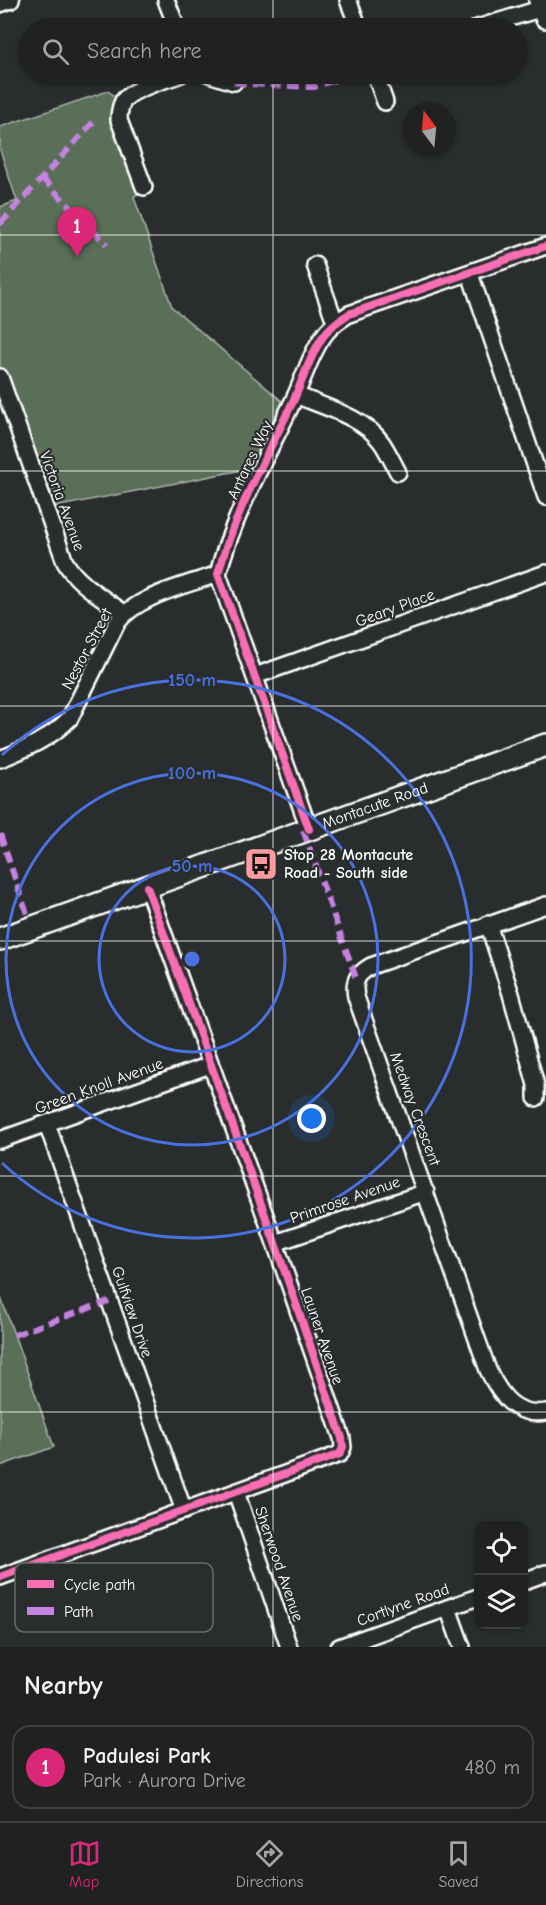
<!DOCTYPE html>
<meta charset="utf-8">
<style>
:root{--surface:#202222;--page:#2d2f2f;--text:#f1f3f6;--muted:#a2a4a5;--line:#3d3f40;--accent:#db2777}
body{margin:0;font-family:"Comic Neue",sans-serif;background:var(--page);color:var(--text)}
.controls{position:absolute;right:18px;bottom:18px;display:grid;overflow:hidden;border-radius:12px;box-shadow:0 2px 4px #0004}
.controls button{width:54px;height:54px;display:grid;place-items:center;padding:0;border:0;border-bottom:2px solid var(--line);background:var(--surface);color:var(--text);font:30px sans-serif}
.compass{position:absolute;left:402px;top:102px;width:54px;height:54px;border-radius:50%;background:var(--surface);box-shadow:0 2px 4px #0004;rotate:344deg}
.you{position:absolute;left:312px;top:1119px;width:21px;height:21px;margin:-15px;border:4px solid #fff;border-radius:50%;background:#1a73e8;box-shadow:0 0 0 9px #1a73e833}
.badge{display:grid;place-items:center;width:39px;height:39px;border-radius:50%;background:var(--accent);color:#fff;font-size:20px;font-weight:700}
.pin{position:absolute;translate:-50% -50px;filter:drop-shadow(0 2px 3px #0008)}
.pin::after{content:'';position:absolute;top:32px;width:21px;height:18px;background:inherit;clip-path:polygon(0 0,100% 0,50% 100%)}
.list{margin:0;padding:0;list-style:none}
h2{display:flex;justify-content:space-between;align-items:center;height:78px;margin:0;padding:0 24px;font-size:26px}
h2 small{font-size:20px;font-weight:400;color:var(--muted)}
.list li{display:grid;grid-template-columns:39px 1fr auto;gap:18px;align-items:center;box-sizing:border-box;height:84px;margin:0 12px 12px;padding:0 12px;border:2px solid var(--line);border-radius:18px}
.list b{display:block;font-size:22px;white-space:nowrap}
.list p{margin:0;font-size:20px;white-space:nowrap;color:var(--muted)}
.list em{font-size:20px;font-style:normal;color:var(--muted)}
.icon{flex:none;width:33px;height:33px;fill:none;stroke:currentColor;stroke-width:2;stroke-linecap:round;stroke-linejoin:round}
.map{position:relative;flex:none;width:546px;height:1647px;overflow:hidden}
.search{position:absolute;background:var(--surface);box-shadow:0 2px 4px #0004;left:18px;right:18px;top:18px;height:66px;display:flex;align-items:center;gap:15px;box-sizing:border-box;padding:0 21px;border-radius:33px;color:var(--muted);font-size:22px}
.sheet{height:174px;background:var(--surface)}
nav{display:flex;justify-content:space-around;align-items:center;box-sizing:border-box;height:84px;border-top:2px solid var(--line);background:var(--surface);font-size:16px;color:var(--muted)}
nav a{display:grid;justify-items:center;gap:3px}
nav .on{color:var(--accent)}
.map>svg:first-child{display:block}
.green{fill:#5a6e59;stroke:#acb6ac;stroke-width:1.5}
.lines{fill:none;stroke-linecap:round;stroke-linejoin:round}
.street-casing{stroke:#fff;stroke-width:20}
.secondary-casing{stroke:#fff;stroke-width:26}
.street{stroke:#2a2d2e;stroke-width:15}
.secondary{stroke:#2a2d2e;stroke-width:21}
.quiet{stroke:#c483df;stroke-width:6;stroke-dasharray:12 6;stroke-linecap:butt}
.cycleway-casing{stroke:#2a2d2e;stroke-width:11}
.cycleway{stroke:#f96db3;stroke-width:8}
.grid{fill:none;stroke:#fff;stroke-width:1.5;stroke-opacity:0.55}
.ring{fill:none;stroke:#4a71e0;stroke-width:3}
.labels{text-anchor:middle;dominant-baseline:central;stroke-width:4.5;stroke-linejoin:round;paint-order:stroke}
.street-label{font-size:16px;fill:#fff;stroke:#2a2d2e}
.poi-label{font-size:16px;font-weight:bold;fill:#fff;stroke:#2a2d2e;text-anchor:start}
.key{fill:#2a2d2e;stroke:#6a6c6d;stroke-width:1.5}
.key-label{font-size:16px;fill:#fff}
.centre{fill:#4a71e0;stroke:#2a2d2e;stroke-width:3}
.ring-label{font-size:18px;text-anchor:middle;font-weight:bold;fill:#4a71e0;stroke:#2a2d2e;stroke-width:4.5;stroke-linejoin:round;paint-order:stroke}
</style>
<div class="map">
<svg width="546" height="1647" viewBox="0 0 546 1647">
<rect width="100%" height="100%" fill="#2a2d2e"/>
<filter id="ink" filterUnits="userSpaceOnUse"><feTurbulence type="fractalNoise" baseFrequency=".0167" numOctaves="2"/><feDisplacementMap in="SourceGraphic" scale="12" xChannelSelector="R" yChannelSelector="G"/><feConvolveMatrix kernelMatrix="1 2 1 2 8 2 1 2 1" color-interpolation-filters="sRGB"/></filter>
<g filter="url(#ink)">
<g class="green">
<path d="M108 91 122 102 120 109 144 187 134 197 172 307 290 408 262 466 45 509 0 377V207L17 201 0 150V127Z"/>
<path d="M0 1295 54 1447 0 1466Z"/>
</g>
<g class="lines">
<defs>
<g id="street">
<path d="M166 0 177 28"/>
<path d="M348 0 359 28"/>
<path d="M0 4 11 0"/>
<path d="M477 28 543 8"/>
<path d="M209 74 234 82"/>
<path d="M375 74 385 102"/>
<path d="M144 187 119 120C119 113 120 107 123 101 132 88 167 80 181 74"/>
<path d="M315 265 335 322"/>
<path d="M470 274 546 497"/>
<path d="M0 377 65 562C78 585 104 598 124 613"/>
<path d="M296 395C324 407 364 417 382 443 388 452 393 463 398 472"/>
<path d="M255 676 546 573"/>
<path d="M0 759C26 749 51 738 70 718L117 623C136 596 187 585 218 574"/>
<path d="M309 829 218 574C234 512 268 455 295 397 304 377 310 356 322 338 329 327 338 321 349 314L546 246"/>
<path d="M546 905 371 966C357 974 353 981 356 997L488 1370C500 1395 515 1417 546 1412"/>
<path d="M488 924 511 994 536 1085V1098"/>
<path d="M47 1124 184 1511"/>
<path d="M0 1140 210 1065"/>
<path d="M275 1243 426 1192"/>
<path d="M236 1492 289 1647"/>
<path d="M0 1577 340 1454 343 1447 342 1438 275 1243 147 887"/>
<path d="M524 1581 546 1573"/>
<path d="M448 1608 462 1647"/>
<path d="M339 1647 478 1597"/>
</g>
<g id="secondary">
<path d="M540 0 546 17"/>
<path id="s1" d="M0 939 546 745"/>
</g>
</defs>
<use href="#street" class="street-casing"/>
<use href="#secondary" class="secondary-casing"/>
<use href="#street" class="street"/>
<use href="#secondary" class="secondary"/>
<g class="quiet">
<path d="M234 82 245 84 314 87 354 74"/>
<path d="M42 178 107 245"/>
<path d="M0 224 97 118"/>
<path d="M303 830 356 978"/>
<path d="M0 834 28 917"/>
<path d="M14 1335 109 1301"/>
</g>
<defs>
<g id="cycleway">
<path d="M309 829 218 574C234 512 268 455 295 397 304 377 310 356 322 338 329 327 338 321 349 314L546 246"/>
<path d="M0 1577 340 1454 343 1447 342 1438 275 1243 147 887"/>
</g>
</defs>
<use href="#cycleway" class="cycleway-casing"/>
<use href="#cycleway" class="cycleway"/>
</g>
</g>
<path class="grid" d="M273 0V28M273 74V1647M0 235H546M0 471H546M0 706H546M0 941H546M0 1176H546M0 1412H546"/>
<g class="ring">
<circle cx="192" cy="959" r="93"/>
<circle cx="192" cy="959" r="186"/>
<path d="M2 755A279 279 0 1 1 2 1163"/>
</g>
<defs>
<symbol id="bus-square" viewBox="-11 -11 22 22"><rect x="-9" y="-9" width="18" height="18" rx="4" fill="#ff9aa2" stroke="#2a2d2e"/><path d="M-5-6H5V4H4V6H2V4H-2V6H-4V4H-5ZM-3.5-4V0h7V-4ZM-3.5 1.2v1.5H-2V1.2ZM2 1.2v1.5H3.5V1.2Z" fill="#111"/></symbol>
</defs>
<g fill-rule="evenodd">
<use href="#bus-square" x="242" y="845" width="38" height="38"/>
</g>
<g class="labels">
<g class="street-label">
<text transform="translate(250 460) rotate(-65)">Antares Way</text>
<text transform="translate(62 501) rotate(70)">Victoria Avenue</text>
<text transform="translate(395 608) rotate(-20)">Geary Place</text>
<text transform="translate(87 649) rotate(-62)">Nestor Street</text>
<text stroke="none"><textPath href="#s1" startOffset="398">Montacute Road</textPath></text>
<text transform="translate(99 1086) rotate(-20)">Green Knoll Avenue</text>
<text transform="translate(415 1109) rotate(70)">Medway Crescent</text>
<text transform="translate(345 1200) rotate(-19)">Primrose Avenue</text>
<text transform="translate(132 1312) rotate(71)">Gulfview Drive</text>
<text transform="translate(322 1336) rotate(71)">Launer Avenue</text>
<text transform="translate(279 1564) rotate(71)">Sherwood Avenue</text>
<text transform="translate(403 1605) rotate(-20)">Cortlyne Road</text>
</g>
<g class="poi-label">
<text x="284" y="855">Stop 28 Montacute<tspan x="284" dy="18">Road - South side</tspan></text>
</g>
</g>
<rect x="15" y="1563" width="198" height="69" rx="9" class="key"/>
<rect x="27" y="1580" width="27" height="8" fill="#f96db3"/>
<rect x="27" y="1607" width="27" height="8" fill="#c483df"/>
<g class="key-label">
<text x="64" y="1590">Cycle path</text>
<text x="64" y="1617">Path</text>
</g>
<circle cx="192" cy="959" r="9" class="centre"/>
<g class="ring-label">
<text x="192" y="686">150 m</text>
<text x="192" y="779">100 m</text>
<text x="192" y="872">50 m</text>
</g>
</svg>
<div class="controls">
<button><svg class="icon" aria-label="locate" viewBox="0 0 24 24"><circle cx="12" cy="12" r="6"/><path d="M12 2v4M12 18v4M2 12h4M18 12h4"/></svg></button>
<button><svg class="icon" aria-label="layers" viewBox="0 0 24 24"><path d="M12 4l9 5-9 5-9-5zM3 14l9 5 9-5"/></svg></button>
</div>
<svg class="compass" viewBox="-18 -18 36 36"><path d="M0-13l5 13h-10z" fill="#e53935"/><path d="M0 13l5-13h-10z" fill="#a2a4a5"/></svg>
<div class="you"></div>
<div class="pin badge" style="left:77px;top:257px">1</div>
<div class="search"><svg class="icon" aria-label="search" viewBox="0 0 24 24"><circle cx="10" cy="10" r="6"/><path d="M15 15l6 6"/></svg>Search here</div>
</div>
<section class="sheet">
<h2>Nearby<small></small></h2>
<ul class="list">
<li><span class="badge">1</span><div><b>Padulesi Park</b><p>Park · Aurora Drive</p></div><em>480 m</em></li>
</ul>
</section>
<nav>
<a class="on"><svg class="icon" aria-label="map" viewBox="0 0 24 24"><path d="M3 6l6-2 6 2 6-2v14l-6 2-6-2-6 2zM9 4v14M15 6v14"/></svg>Map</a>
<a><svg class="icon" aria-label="directions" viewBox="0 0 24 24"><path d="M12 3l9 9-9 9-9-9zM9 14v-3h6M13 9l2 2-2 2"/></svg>Directions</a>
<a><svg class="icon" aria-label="saved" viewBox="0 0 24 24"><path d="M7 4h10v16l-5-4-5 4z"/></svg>Saved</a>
</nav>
